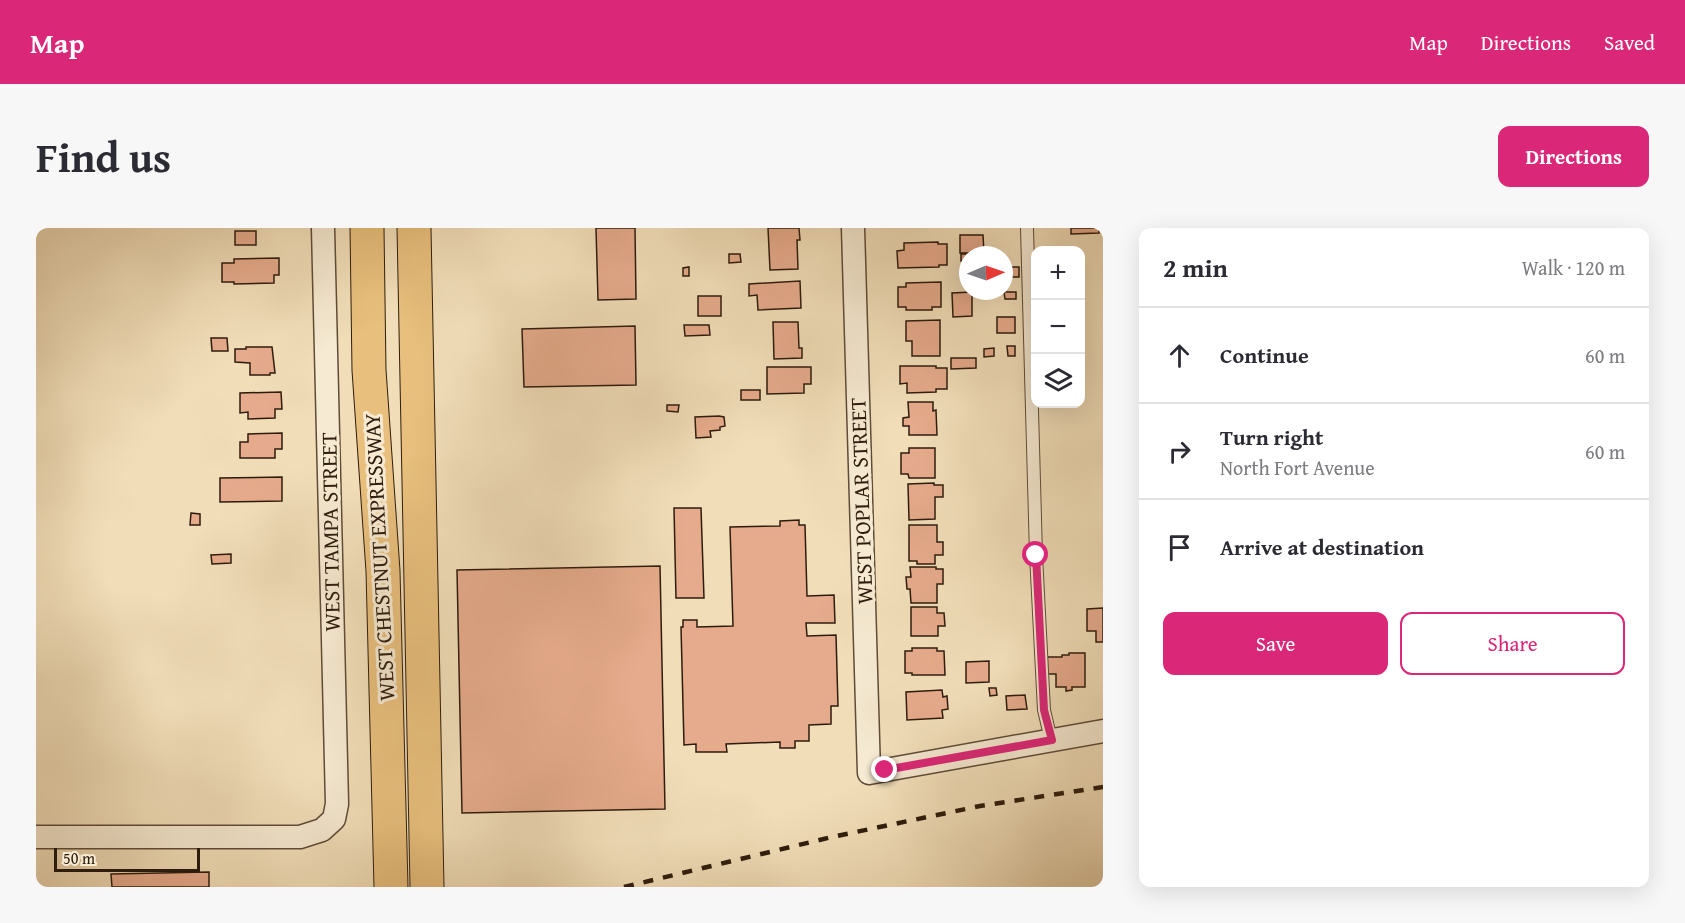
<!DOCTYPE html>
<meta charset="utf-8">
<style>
:root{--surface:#fff;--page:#f7f7f7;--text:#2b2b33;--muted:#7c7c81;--line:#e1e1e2;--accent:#db2777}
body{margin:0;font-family:"Gentium Book Plus",serif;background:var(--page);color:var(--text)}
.controls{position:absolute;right:18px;top:18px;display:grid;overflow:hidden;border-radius:12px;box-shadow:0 6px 24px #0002}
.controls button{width:54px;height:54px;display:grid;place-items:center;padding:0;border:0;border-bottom:2px solid var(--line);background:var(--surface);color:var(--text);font:30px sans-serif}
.compass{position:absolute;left:923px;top:18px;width:54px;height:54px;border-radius:50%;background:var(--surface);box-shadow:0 6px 24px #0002;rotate:88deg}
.scale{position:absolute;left:18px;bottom:15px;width:146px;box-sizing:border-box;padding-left:6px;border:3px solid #2e1c0d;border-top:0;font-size:16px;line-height:21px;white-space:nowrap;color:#2e1c0d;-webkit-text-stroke:4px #f6ead2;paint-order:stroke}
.stop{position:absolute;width:18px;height:18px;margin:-14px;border:4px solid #db2777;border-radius:50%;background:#fff}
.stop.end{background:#db2777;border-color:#fff;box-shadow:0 2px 6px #0008}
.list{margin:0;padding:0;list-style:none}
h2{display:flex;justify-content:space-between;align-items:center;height:78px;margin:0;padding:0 24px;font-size:26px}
h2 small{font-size:20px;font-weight:400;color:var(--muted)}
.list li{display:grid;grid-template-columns:39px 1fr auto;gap:18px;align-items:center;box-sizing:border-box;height:96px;padding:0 24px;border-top:2px solid var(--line)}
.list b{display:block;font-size:22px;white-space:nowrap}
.list p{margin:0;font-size:20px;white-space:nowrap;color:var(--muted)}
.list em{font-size:20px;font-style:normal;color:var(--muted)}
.actions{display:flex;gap:12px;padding:18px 24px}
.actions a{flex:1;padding:14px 0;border:2px solid var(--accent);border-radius:12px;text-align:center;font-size:21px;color:var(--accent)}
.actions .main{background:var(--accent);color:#fff}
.icon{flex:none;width:33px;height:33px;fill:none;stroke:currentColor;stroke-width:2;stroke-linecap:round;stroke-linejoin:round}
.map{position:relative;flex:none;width:1067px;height:659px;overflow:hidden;border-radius:12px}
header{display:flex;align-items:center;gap:36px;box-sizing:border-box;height:84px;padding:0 30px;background:var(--accent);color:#fff}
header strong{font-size:28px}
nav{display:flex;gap:33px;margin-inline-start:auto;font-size:21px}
.intro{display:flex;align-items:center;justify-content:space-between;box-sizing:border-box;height:144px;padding:0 36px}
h1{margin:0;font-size:42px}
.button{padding:15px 27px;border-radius:12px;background:var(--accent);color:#fff;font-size:21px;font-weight:700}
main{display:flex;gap:36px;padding:0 36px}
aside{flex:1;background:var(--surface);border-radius:12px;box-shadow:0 6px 24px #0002}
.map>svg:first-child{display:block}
.building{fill:#e6ab8c;stroke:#2e1c0d;stroke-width:1.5}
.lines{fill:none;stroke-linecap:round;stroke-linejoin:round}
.lane-casing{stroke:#5f4c38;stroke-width:14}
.street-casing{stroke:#5f4c38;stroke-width:25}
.primary-casing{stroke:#2e1c0d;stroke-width:35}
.lane{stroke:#f6ead2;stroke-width:12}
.street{stroke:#f6ead2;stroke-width:22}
.primary{stroke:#e8bf7c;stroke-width:33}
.rail{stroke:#2e1c0d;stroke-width:4.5;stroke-dasharray:10 10;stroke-linecap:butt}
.route{stroke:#db2777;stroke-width:8}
.labels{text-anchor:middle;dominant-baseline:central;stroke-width:6;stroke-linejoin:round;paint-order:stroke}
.street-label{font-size:22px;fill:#2e1c0d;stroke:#f6ead2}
</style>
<header>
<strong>Map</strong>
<nav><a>Map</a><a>Directions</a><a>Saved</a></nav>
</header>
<div class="intro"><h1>Find us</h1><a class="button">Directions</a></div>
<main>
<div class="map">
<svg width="1067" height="659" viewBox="0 0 1067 659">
<rect width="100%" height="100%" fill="#f1deb9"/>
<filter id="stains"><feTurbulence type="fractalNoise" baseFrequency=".00333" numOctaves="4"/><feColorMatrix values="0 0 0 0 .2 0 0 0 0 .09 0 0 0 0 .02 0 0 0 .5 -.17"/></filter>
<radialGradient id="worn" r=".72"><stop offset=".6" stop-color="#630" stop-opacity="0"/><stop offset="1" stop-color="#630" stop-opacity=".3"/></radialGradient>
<g class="building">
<path d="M560 0H599L600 71 562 72Z"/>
<path d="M732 0H763L764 12H761L762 41 734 42Z"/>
<path d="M1035 0H1063V5L1035 6Z"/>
<rect x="199" y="3" width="21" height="14"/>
<path d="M924 7H947L948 25H924Z"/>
<path d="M902 14V16H911V37H903V39L862 40 861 23 868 22V15Z"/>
<path d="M693 26H704L705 34 693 35Z"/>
<path d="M925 26H942V27H932V33H925Z"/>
<path d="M243 30V47H238V55L198 56V54H186V35H198V31Z"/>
<path d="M653 39V48H647V40Z"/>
<rect x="971" y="39" width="12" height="10"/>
<path d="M764 53 765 80 722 82 721 67 713 68V56Z"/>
<path d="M905 54V79H896V82H870V79H862V59H870V55Z"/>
<path d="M936 64V88L917 89 916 65Z"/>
<path d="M968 64H980V71H969Z"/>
<rect x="662" y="68" width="23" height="20"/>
<rect x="961" y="89" width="18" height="16"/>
<path d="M904 92V128H876V113H870V93Z"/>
<path d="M737 94H762L763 120H766V130L738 131Z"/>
<path d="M648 97H673L674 107 649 108Z"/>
<path d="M599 98 600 157 488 159 486 101Z"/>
<path d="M175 110H191L192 123H176Z"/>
<path d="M971 118H979V128H972Z"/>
<path d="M210 119H236L239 145H234V147H214V135L199 134V121H210Z"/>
<path d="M958 120V128L948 129V121Z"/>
<path d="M915 130H940V140L915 141Z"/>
<path d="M864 138H900V140H911V161H900V164L871 165V155L864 156Z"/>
<path d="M731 139H775V156H768V165L731 166Z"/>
<rect x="705" y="162" width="19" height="10"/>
<path d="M245 164 246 181H239V190L212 191V184L204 185V165Z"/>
<path d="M872 174H897V183L900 182 901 207H873V198H867V190L873 189Z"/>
<path d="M631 177H643L642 184 631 183Z"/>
<path d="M683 188 688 189 689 198 684 199V202L674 203 675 209 660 210 659 189Z"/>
<path d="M246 205V221H239V230H204V214H212V206Z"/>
<path d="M873 220H899V250H873L872 246H865V225H873Z"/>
<path d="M246 249V273L184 274V250Z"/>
<path d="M898 255V257H907V269H899V291L873 292 872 256Z"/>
<path d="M638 280H665L668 370H640Z"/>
<path d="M155 285 164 286V297H154Z"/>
<path d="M763 292V297H769L771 368 798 367 799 395H770L771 408 800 407 802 478H795V496L773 497V513H759V520H744V514L690 516 691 524H660V516L648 517 645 399H647V392H661V399L697 398 694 299 744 298V293Z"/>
<path d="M873 297H901V314H907V327H899V336H881V333H873Z"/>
<path d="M195 326V335L176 336 175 327Z"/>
<path d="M624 338 629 581 426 585 421 342Z"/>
<path d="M874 339H900V341H907V356H901V375H875L874 361H871L870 349H875Z"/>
<path d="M875 379H901V385H908L909 398H902V408H875Z"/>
<path d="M1067 380V414H1060V403H1051V381Z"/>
<path d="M876 420H901V423H908L909 447H876V445H869V423H876Z"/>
<path d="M1033 425H1049V459H1036V462L1030 463V459H1020V446H1010L1009 429H1026V427H1033Z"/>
<path d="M953 433V454L930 455V434Z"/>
<path d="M953 460H960L961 467 954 468Z"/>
<path d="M906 462 907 469 911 468 912 481 906 482 907 490 871 492 870 464Z"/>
<path d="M989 467 991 481 971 482 970 468Z"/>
<path d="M173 644V659H76L75 646Z"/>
</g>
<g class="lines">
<defs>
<path id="lane" d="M991 0 1000 327 1008 482 1015 512"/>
<g id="street">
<path d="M817 0 833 545 1067 503"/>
<path d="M0 609H264L286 602 298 591 301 576 287 0"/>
</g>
<g id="primary">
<path d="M331 0 333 142 347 343 355 659"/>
<path d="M378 0 391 659"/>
</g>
</defs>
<use href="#lane" class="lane-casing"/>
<use href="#street" class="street-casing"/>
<use href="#primary" class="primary-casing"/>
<use href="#lane" class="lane"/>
<use href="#street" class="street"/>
<use href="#primary" class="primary"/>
<path class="rail" d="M588 659 796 609 944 578 1067 559"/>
</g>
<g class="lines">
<path class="route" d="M849 542 1016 512 1008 482 1000 327"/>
</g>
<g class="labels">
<g class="street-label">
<text transform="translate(825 273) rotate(-92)">WEST POPLAR STREET</text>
<text transform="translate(294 304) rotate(-91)">WEST TAMPA STREET</text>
<text transform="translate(343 329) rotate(-93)">WEST CHESTNUT EXPRESSWAY</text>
</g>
</g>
<rect width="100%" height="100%" filter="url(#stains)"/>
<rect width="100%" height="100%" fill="url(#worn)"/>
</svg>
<div class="controls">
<button>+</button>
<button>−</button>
<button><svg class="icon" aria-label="layers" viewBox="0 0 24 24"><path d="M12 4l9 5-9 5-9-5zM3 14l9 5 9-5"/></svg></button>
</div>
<svg class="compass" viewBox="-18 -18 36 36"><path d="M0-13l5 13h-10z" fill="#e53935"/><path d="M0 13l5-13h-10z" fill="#7c7c81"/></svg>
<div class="scale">50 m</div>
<div class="stop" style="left:1000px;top:327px"></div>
<div class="stop end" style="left:849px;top:542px"></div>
</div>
<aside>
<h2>2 min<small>Walk · 120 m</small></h2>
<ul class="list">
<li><svg class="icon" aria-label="ahead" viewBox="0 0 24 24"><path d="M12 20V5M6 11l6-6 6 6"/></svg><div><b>Continue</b></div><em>60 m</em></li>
<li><svg class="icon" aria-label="right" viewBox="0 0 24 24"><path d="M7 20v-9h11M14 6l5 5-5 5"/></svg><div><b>Turn right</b><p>North Fort Avenue</p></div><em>60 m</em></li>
<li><svg class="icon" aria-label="arrive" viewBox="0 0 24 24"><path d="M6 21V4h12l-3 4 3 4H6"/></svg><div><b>Arrive at destination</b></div></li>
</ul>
<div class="actions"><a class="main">Save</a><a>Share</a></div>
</aside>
</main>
